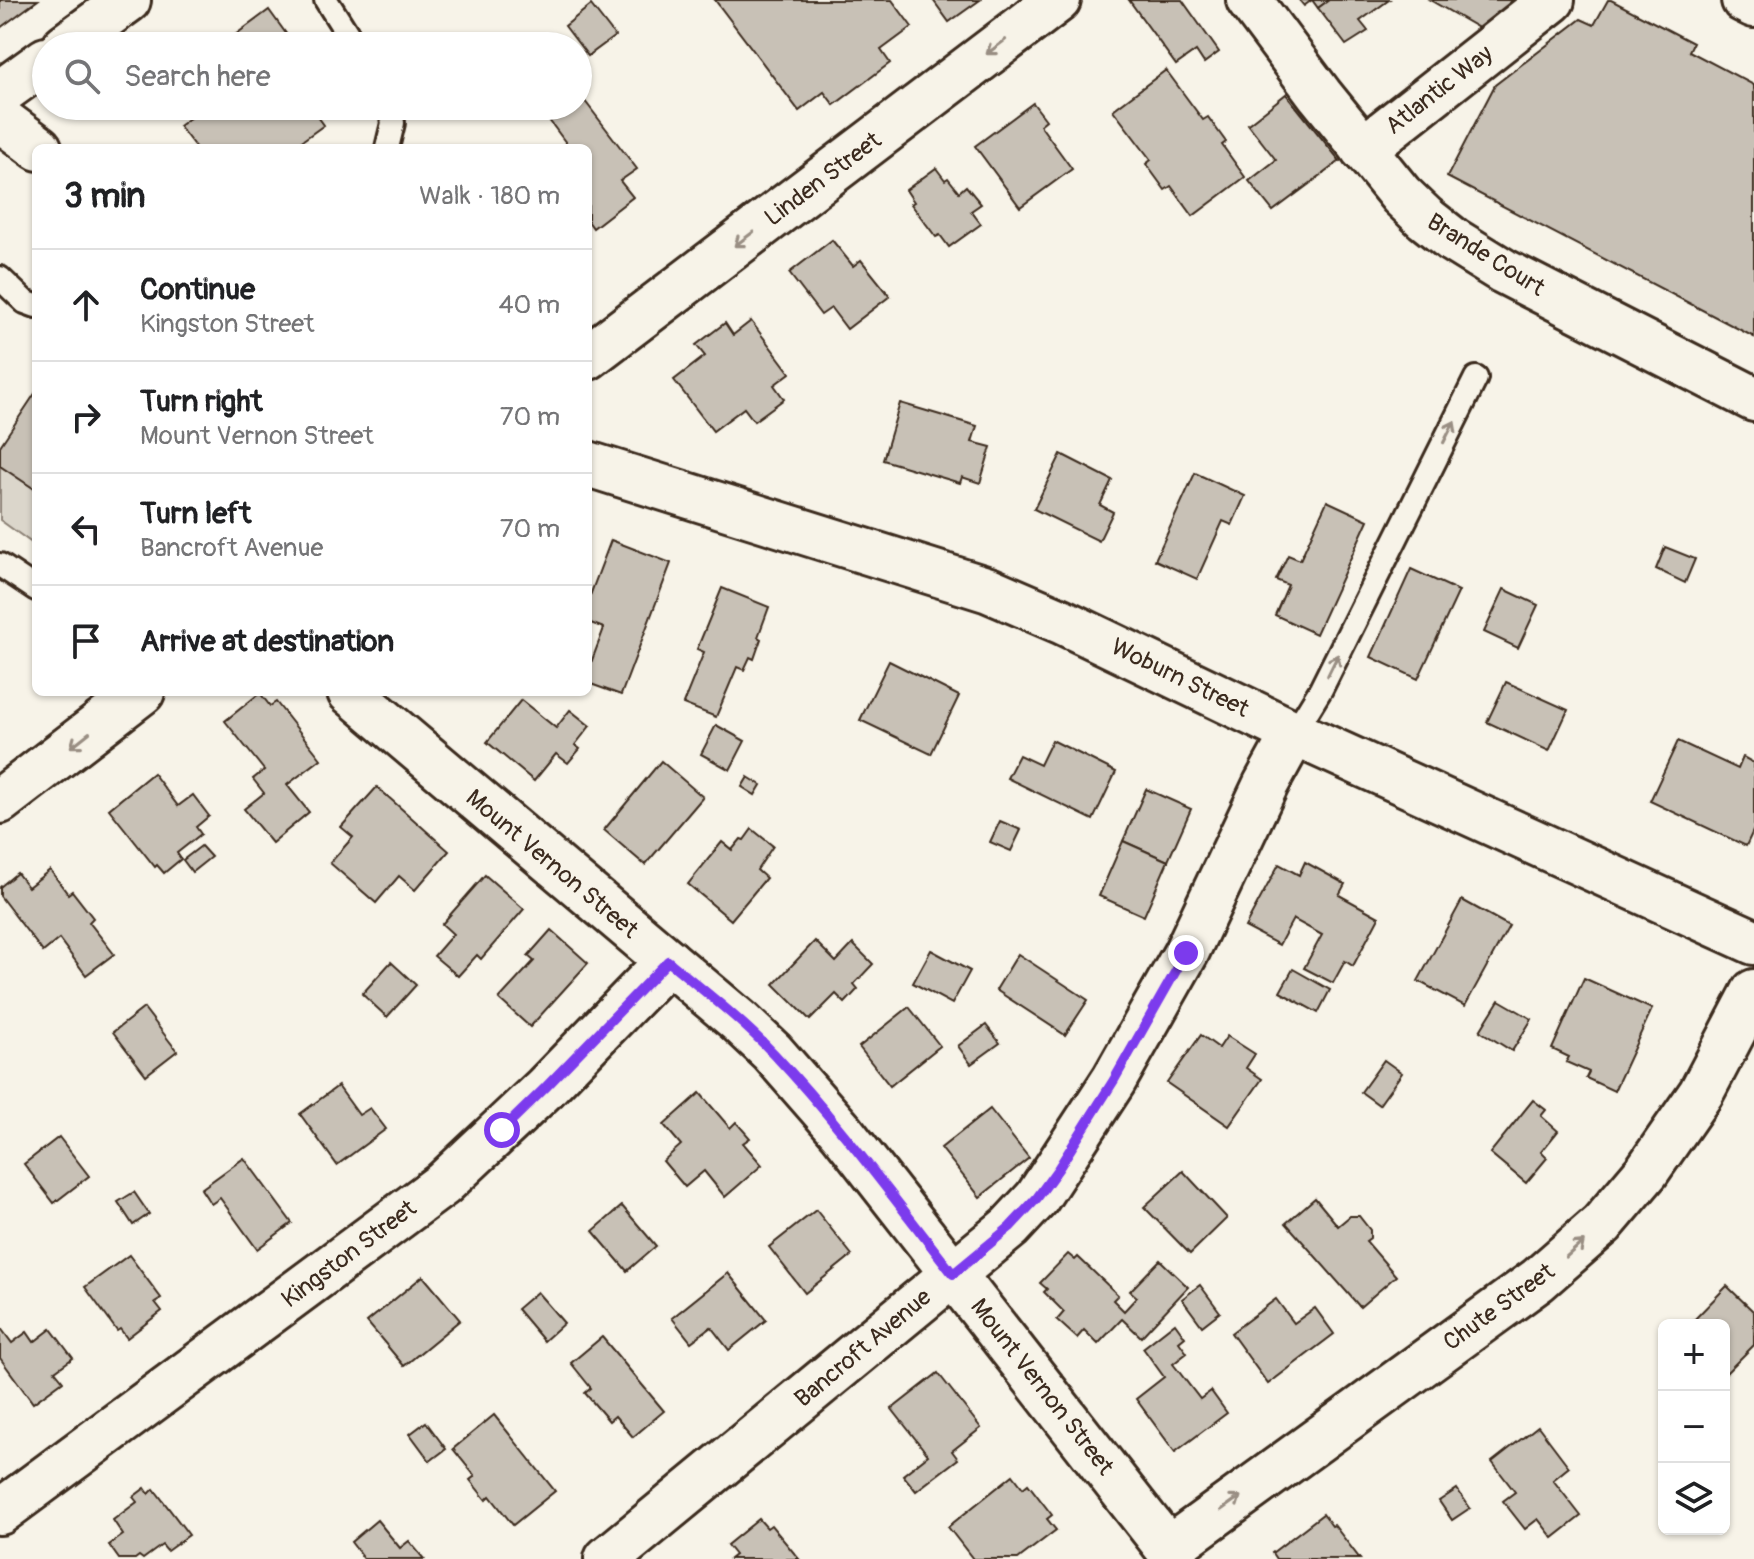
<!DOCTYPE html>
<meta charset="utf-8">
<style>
:root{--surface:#fff;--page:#f2f2f2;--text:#202124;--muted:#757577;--line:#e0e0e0}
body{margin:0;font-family:Pangolin,sans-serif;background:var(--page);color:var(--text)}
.controls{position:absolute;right:24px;bottom:24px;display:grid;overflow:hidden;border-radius:12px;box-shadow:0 2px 6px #0004}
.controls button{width:72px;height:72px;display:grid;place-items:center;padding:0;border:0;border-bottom:2px solid var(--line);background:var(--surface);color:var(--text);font:40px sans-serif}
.stop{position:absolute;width:24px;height:24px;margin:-18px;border:6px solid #7c3aed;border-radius:50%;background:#fff}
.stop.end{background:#7c3aed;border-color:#fff;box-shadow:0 2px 8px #0008}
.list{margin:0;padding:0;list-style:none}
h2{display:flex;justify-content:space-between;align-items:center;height:104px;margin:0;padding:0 32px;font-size:34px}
h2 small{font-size:26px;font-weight:400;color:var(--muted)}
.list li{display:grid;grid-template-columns:52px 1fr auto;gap:24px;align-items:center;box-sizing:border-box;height:112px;padding:0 32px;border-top:2px solid var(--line)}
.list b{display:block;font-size:30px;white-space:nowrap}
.list p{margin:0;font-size:26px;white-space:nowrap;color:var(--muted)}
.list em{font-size:26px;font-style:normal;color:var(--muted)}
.icon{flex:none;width:44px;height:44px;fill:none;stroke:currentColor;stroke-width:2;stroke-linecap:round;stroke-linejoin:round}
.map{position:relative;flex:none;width:1754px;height:1559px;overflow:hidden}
.search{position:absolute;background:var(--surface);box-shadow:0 2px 6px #0004;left:32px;top:32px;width:560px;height:88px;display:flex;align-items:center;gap:20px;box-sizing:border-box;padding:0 28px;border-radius:44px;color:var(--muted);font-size:30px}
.panel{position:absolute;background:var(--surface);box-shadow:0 2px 6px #0004;left:32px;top:144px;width:560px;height:552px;border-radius:12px}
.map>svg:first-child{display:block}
.green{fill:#dbd6cb;stroke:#8b8074;stroke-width:2}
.building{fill:#c8c1b6;stroke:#3b2a1e;stroke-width:2}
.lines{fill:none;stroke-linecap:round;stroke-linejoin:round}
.service-casing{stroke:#3b2a1e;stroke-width:28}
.minor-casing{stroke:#3b2a1e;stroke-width:50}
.tertiary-casing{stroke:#3b2a1e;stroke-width:50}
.service{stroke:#f7f3e8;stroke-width:22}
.minor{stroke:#f7f3e8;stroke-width:44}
.tertiary{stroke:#f7f3e8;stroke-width:44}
.oneway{stroke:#998e83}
.route{stroke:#7c3aed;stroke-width:10}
.labels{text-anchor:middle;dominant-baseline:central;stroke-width:7;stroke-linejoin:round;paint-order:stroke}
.street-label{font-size:24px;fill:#3b2a1e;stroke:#f7f3e8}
</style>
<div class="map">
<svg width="1754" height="1559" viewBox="0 0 1754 1559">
<rect width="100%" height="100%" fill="#f7f3e8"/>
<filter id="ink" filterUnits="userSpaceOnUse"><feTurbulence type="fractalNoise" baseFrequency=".0125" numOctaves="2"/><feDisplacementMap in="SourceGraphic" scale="16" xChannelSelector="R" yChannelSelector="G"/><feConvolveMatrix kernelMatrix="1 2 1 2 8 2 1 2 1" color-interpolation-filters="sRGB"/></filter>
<g filter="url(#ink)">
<path class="green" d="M0 466 36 490V546L0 520Z"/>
<g class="building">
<path d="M0 0H38L0 28Z"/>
<path d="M715 0H892L912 27 881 50 890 63 834 105 824 92 799 111Z"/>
<path d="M933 0H980L949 22Z"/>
<path d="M1129 0H1182L1219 52 1204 63 1196 51 1176 65Z"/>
<path d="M1299 0H1329L1318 8 1312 0 1304 6Z"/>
<path d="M1329 0H1389L1360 21 1368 31 1346 45 1318 8Z"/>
<path d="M1430 0H1523L1484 31Z"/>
<path d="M1608 0H1611L1693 43 1689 51 1754 85V337L1447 177 1495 85 1581 19 1594 25Z"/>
<path d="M591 5 615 36 588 56 565 26Z"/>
<path d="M269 10 295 46H220Z"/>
<path d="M1166 70 1203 120 1208 117 1226 142 1222 145 1245 177 1193 216 1171 186 1165 190 1146 164 1151 160 1113 110Z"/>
<path d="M1286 94 1340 161 1273 211 1249 181 1276 160 1248 124Z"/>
<path d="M581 96 637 169 620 181 633 197 593 228 588 221V148H559L566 143 543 112 551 106H578V98Z"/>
<path d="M1033 103 1046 120 1040 125 1072 169 1020 207 975 146Z"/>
<path d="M183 106H310L324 125 292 148 287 143 281 148H196L179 126 191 117Z"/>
<path d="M936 168 945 180 948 178 959 192 966 186 981 204 971 211 981 224 949 247 940 235 936 237 911 204 914 202 906 190Z"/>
<path d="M832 240 853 266 861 260 890 296 847 329 831 308 821 315 789 273Z"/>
<path d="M751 321 790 373 774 385 784 399 754 421 744 408 713 431 674 380 705 356 696 345 725 323 733 335Z"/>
<path d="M36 392V490L0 466V446Z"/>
<path d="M900 403 977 426 972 442 991 447 980 483 962 477 960 483 883 460Z"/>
<path d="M1061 454 1112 480 1100 505 1113 512 1099 541 1034 509Z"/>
<path d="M1195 473 1245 496 1232 525 1223 521 1197 579 1155 560Z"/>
<path d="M1327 501 1368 520 1316 634 1275 615 1288 585 1276 580 1288 555 1300 560Z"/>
<path d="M611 540 671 563 621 695 588 683V671L604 628 588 622V601Z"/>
<path d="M1665 547 1695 559 1685 583 1656 569Z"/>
<path d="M1411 569 1459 591 1418 679 1371 657Z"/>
<path d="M722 588 769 607 758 637 761 639 754 659 750 657 744 670 737 667 716 717 683 704 704 652 697 649Z"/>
<path d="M1504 589 1538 605 1518 648 1484 632Z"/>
<path d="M889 661 959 696 931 754 860 720Z"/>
<path d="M1506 682 1568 710 1549 751 1487 722Z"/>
<path d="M260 693 270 706 276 702 321 759 287 785 309 812 272 843 244 809 264 793 253 779 264 770 225 721Z"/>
<path d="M521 700 556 728 570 710 590 726 575 745 580 749 568 763 556 754 534 781 487 742Z"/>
<path d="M716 725 745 741 730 770 701 754Z"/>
<path d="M1052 740 1116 772 1093 820 1007 778 1019 755 1040 765Z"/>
<path d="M1678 741 1738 769 1743 757 1754 763V829L1746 846 1650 801Z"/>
<path d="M661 761 703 797 645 865 604 830Z"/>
<path d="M153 773 178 806 193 795 209 816 196 827 201 834 177 853 181 859 164 873 157 865 155 867 109 809Z"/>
<path d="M748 777 761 785 755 795 742 787Z"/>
<path d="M377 787 449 851 415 890 399 876 376 903 330 863 353 837 341 827Z"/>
<path d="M1146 789 1191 809 1168 861 1123 841Z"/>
<path d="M1000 821 1021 830 1011 851 990 842Z"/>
<path d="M752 829 773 846 757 870 766 878 731 920 688 884 722 842 732 850 741 839 744 840Z"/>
<path d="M1123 841 1168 861 1144 916 1099 896Z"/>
<path d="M201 846 211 857 192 872 183 860Z"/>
<path d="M1305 862 1345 884 1339 895 1379 917 1353 966 1345 961 1333 983 1304 968 1322 935 1293 919 1279 945 1245 927 1279 864 1299 875Z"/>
<path d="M50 870 68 894 72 891 93 918 89 922 114 954 86 975 59 939 43 952 0 896V887L17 873 28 887Z"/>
<path d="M485 875 524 909 481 959 477 955 458 976 434 956 453 934 442 924Z"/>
<path d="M1462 900 1509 926 1465 1006 1418 981Z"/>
<path d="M551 930 588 963 530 1027 499 999 534 961 528 956Z"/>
<path d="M815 941 836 962 853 944 873 964 854 984 858 989 845 1003 836 994 810 1020 774 984Z"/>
<path d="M931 950 970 971 952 1004 913 983Z"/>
<path d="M1018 954 1088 1000 1065 1035 996 990Z"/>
<path d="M391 962 416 985 387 1017 362 994Z"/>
<path d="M1293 969 1330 990 1318 1013 1280 992Z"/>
<path d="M1584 978 1652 1009 1614 1091 1586 1078 1589 1072 1566 1062 1569 1057 1552 1049Z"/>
<path d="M1499 1000 1532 1019 1512 1051 1480 1031Z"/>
<path d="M909 1007 940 1046 890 1086 859 1047Z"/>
<path d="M144 1008 177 1051 146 1075 113 1032Z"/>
<path d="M986 1025 1000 1043 971 1064 958 1046Z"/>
<path d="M1201 1035 1219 1048 1227 1036 1255 1054 1246 1068 1262 1079 1229 1126 1167 1083Z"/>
<path d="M1384 1060 1402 1073 1379 1105 1361 1092Z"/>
<path d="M338 1086 359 1115 370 1108 386 1129 337 1165 300 1114Z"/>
<path d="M700 1093 730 1128 736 1122 750 1138 743 1143 762 1165 725 1197 704 1171 685 1187 663 1161 681 1145 664 1125Z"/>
<path d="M1533 1100 1546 1110 1541 1116 1558 1131 1541 1152 1547 1158 1526 1183 1490 1153Z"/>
<path d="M990 1109 1029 1158 980 1197 941 1148Z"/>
<path d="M59 1137 89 1176 54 1203 24 1164Z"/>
<path d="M244 1158 292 1223 257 1249 220 1198 211 1204 201 1189Z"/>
<path d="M1183 1171 1227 1218 1190 1254 1144 1207Z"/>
<path d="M134 1192 149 1214 133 1225 118 1202Z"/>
<path d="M1315 1198 1338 1226 1350 1216H1359L1370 1230V1238L1366 1241 1396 1276 1360 1307 1286 1223Z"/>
<path d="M622 1206 656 1246 627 1271 593 1231Z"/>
<path d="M816 1210 852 1255 805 1293 769 1247Z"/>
<path d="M1068 1254 1075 1260 1078 1257 1118 1295 1113 1300 1124 1311 1137 1297 1130 1291 1160 1260 1188 1287 1141 1337 1122 1319 1098 1344 1084 1330 1077 1338 1057 1320 1064 1312 1044 1292 1047 1289 1040 1283Z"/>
<path d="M129 1255 161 1298 155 1302 162 1311 127 1338 120 1329 117 1331 85 1287Z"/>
<path d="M728 1273 766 1320 729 1350 711 1327 691 1342 672 1318Z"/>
<path d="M423 1276 460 1320 404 1366 367 1322Z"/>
<path d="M1200 1285 1220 1312 1202 1326 1182 1299Z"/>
<path d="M1727 1286 1754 1312V1345L1724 1375V1325H1689Z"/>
<path d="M537 1292 564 1323 544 1341 517 1309Z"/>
<path d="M1276 1299 1294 1323 1315 1308 1334 1334 1268 1384 1231 1333Z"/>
<path d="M1175 1323 1185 1337 1179 1342 1187 1353 1173 1364 1200 1399 1211 1391 1227 1413 1175 1452 1136 1399 1164 1377 1143 1348Z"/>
<path d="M0 1327 12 1343 27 1332 34 1342 51 1329 73 1358 55 1371 63 1381 33 1403 0 1358Z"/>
<path d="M602 1337 664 1411 633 1437 615 1416 609 1421 585 1393 591 1388 571 1363Z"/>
<path d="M938 1373 981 1428 952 1451 958 1459 916 1491 903 1475 928 1455 892 1409Z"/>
<path d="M494 1415 555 1491 513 1525 490 1496 486 1500 470 1480 475 1476 453 1449Z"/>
<path d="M426 1422 446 1449 430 1461 410 1434Z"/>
<path d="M1538 1426 1569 1467 1553 1480 1581 1516 1553 1538 1538 1519 1525 1529 1503 1501 1515 1492 1492 1462Z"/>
<path d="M1013 1475 1023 1488 1028 1484 1052 1515 1047 1519 1056 1530 1018 1559H973L948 1527Z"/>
<path d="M145 1488 149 1494 154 1489 189 1535 167 1551 162 1545 143 1559 139 1556 135 1559H119L109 1545 123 1535 113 1520 137 1502 133 1497Z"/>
<path d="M1457 1489 1470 1508 1452 1520 1439 1501Z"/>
<path d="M1323 1514 1332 1526 1334 1525 1360 1559H1276L1272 1553Z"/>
<path d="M759 1519 767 1528 771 1525 799 1559H730L735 1555 727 1545Z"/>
<path d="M377 1520 400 1548 409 1541 424 1559H364L351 1542Z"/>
</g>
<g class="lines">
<defs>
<g id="service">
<path d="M326 0 355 46"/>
<path d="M387 148 393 123 390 106"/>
<path d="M0 278 25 302 36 306"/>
<path d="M0 565 36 589"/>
<path d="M1294 733 1321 689 1476 378"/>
</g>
<g id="minor">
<path d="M1249 0 1320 95 1401 195 1425 218 1453 240 1503 271 1754 399"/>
<path d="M65 46 128 0"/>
<path d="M0 93 46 60"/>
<path d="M1363 149 1552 0"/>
<path d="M588 357 1058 0"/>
<path d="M350 692 739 1021 772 1052 842 1132 1176 1559"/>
<path d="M0 801 142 692"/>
<path d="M0 1512 443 1184 545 1088 668 961"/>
<path d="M1168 1549 1538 1280 1602 1224 1647 1171 1701 1093 1754 992"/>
<path d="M607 1559 1010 1227 1037 1198 1114 1080 1186 953 1266 784 1294 733"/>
</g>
<g id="tertiary">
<path d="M1744 0 1754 5"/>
<path d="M0 119 39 148"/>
<path d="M588 464 989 590 1061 621 1294 733 1754 942"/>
</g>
</defs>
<use href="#service" class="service-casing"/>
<use href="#minor" class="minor-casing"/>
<use href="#tertiary" class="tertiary-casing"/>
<use href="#service" class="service"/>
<use href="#minor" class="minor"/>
<use href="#tertiary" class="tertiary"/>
</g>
<defs><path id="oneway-shaft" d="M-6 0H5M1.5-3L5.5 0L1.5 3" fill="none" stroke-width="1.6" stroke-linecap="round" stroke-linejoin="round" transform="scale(2)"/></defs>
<g class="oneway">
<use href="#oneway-shaft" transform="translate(996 47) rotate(143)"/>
<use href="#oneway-shaft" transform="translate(744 239) rotate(143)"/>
<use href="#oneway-shaft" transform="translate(1449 432) rotate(-63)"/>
<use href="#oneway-shaft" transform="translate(1333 665) rotate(-64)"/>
<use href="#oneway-shaft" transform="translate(80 740) rotate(142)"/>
<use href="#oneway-shaft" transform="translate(1575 1249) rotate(-42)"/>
<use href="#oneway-shaft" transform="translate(1231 1503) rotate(-36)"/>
</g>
</g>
<g class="lines" filter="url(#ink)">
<path class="route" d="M502 1130 545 1088 668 961C704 991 742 1020 774 1054 839 1123 895 1200 953 1274L1010 1227 1037 1198 1058 1169 1114 1080 1186 953"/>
</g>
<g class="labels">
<g class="street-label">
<text transform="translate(1439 90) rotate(-38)">Atlantic Way</text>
<text transform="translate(823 179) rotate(-37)">Linden Street</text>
<text transform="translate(1486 255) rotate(32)">Brande Court</text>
<text transform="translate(1180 678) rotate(26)">Woburn Street</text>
<text transform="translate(552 864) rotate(40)">Mount Vernon Street</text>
<text transform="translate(349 1254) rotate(-37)">Kingston Street</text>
<text transform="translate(1499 1307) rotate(-36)">Chute Street</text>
<text transform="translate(863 1348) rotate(-40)">Bancroft Avenue</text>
<text transform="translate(1042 1387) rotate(52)">Mount Vernon Street</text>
</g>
</g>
</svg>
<div class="controls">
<button>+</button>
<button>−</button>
<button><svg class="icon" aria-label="layers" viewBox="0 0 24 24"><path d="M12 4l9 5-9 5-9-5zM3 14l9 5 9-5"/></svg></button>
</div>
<div class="stop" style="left:502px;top:1130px"></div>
<div class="stop end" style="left:1186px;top:953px"></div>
<div class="search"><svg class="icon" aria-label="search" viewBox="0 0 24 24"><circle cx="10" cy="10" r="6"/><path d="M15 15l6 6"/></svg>Search here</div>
<section class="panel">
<h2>3 min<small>Walk · 180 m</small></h2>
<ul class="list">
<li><svg class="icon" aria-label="ahead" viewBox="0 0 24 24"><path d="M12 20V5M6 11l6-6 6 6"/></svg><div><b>Continue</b><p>Kingston Street</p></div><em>40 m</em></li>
<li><svg class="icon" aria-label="right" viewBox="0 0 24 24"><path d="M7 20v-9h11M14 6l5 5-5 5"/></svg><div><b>Turn right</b><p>Mount Vernon Street</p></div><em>70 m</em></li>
<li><svg class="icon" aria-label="left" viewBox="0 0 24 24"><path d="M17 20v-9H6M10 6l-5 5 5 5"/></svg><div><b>Turn left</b><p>Bancroft Avenue</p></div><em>70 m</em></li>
<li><svg class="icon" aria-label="arrive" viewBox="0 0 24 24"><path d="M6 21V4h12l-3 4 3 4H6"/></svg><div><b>Arrive at destination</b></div></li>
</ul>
</section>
</div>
